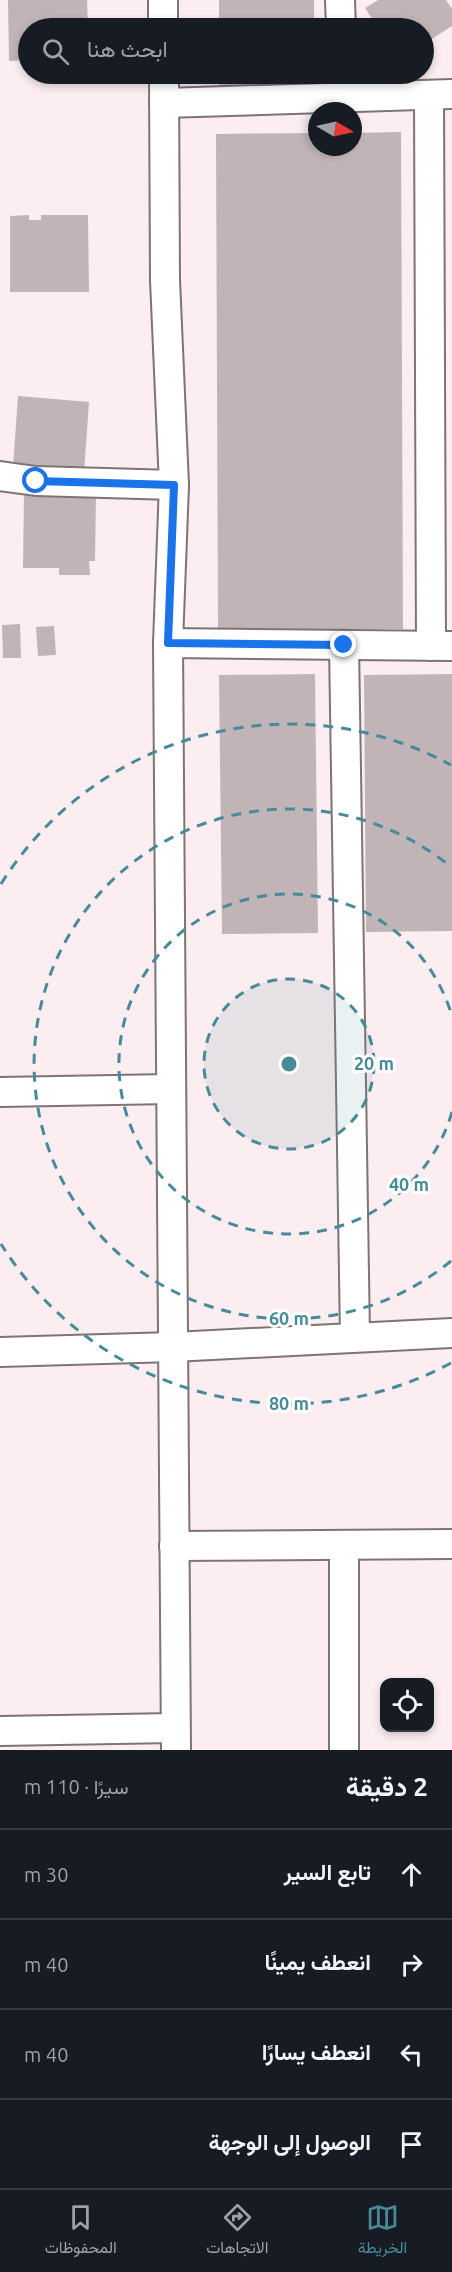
<!DOCTYPE html>
<html lang="ar">
<meta charset="utf-8">
<style>
:root{--surface:#171b24;--page:#242831;--text:#f1f3f6;--muted:#9ea1a6;--line:#363941;--accent:#478b99}
body{margin:0;font-family:Ubuntu,Vazirmatn,sans-serif;background:var(--page);color:var(--text);direction:rtl}
.controls{position:absolute;right:18px;bottom:18px;display:grid;overflow:hidden;border-radius:12px;box-shadow:0 3px 9px #0003}
.controls button{width:54px;height:54px;display:grid;place-items:center;padding:0;border:0;border-bottom:2px solid var(--line);background:var(--surface);color:var(--text);font:30px sans-serif}
.compass{position:absolute;left:308px;top:102px;width:54px;height:54px;border-radius:50%;background:var(--surface);box-shadow:0 3px 9px #0003;rotate:99deg}
.stop{position:absolute;width:18px;height:18px;margin:-14px;border:4px solid #1a73e8;border-radius:50%;background:#fff}
.stop.end{background:#1a73e8;border-color:#fff;box-shadow:0 2px 6px #0008}
.list{margin:0;padding:0;list-style:none}
h2{display:flex;justify-content:space-between;align-items:center;height:78px;margin:0;padding:0 24px;font-size:26px}
h2 small{font-size:20px;font-weight:400;color:var(--muted)}
.list li{display:grid;grid-template-columns:39px 1fr auto;gap:18px;align-items:center;box-sizing:border-box;height:90px;padding:0 24px;border-top:2px solid var(--line)}
.list b{display:block;font-size:22px;white-space:nowrap}
.list em{font-size:20px;font-style:normal;color:var(--muted)}
.icon{flex:none;width:33px;height:33px;fill:none;stroke:currentColor;stroke-width:2;stroke-linecap:round;stroke-linejoin:round}
.map{position:relative;flex:none;width:452px;height:1750px;overflow:hidden;direction:ltr}
.search{position:absolute;background:var(--surface);box-shadow:0 3px 9px #0003;left:18px;right:18px;top:18px;height:66px;display:flex;align-items:center;gap:15px;box-sizing:border-box;padding:0 21px;border-radius:33px;color:var(--muted);font-size:22px}
.sheet{height:438px;background:var(--surface)}
nav{display:flex;justify-content:space-around;align-items:center;box-sizing:border-box;height:84px;border-top:2px solid var(--line);background:var(--surface);font-size:16px;color:var(--muted)}
nav a{display:grid;justify-items:center;gap:3px}
nav .on{color:var(--accent)}
.map>svg:first-child{display:block}
.building{fill:#c1b4b7}
.lines{fill:none;stroke-linecap:round;stroke-linejoin:round}
.minor-casing{stroke:#7e7375;stroke-width:32}
.minor{stroke:#fff;stroke-width:28}
.route{stroke:#1a73e8;stroke-width:8}
.ring{fill:none;stroke:#478b99;stroke-width:3;stroke-dasharray:10 8}
.centre{fill:#478b99;stroke:#fff;stroke-width:3}
.ring-label{font-size:18px;text-anchor:middle;font-weight:bold;fill:#478b99;stroke:#fff;stroke-width:6;stroke-linejoin:round;paint-order:stroke}
</style>
<div class="map">
<svg width="452" height="1750" viewBox="0 0 452 1750">
<rect width="100%" height="100%" fill="#fbedf0"/>
<g class="building">
<path d="M8 0H87L88 28H28V60L9 61Z"/>
<rect x="219" y="0" width="95" height="28"/>
<path d="M378 0H446L452 9V26L424 44V28H378L365 8Z"/>
<path d="M219 74H315V85L219 86Z"/>
<path d="M401 132 403 629 218 630 216 134 317 133V147H353V133Z"/>
<path d="M29 215V220H41V215H88L89 292H10V216Z"/>
<path d="M18 396 89 402 84 473 13 467Z"/>
<path d="M24 492H96L95 561H89L90 575H59V568H23Z"/>
<path d="M20 624 21 658H3L2 625Z"/>
<path d="M54 626 56 655 38 656 36 627Z"/>
<path d="M315 674 318 933 222 934 219 675Z"/>
<path d="M452 674V931L366 932 364 675Z"/>
</g>
<g class="lines">
<defs>
<g id="minor">
<path d="M163 0V28"/>
<path d="M340 0 341 28"/>
<path d="M164 74 165 280 174 485 168 643 176 1750"/>
<path d="M429 95 431 646"/>
<path d="M164 103 452 94"/>
<path d="M0 476 36 481 174 485"/>
<path d="M168 643 452 646"/>
<path d="M344 645 355 1337"/>
<path d="M0 1092 171 1089"/>
<path d="M0 1352 173 1347 452 1333"/>
<path d="M344 1545V1750"/>
<path d="M174 1546 452 1544"/>
<path d="M0 1731 175 1728"/>
</g>
</defs>
<use href="#minor" class="minor-casing"/>
<use href="#minor" class="minor"/>
</g>
<g class="lines">
<path class="route" d="M36 481 174 485 168 643 344 645"/>
</g>
<circle cx="289" cy="1064" r="85" fill="#478b99" fill-opacity=".12"/>
<g class="ring">
<circle cx="289" cy="1064" r="85"/>
<path d="M452 1112A170 170 0 1 1 452 1016"/>
<path d="M451 1261A255 255 0 1 1 451 867"/>
<path d="M451 1363A340 340 0 0 1 1 1244M1 884A340 340 0 0 1 451 765"/>
</g>
<circle cx="289" cy="1064" r="9" class="centre"/>
<g class="ring-label">
<text x="374" y="1070">20 m</text>
<text x="409" y="1191">40 m</text>
<text x="289" y="1325">60 m</text>
<text x="289" y="1410">80 m</text>
</g>
</svg>
<div class="controls">
<button><svg class="icon" aria-label="locate" viewBox="0 0 24 24"><circle cx="12" cy="12" r="6"/><path d="M12 2v4M12 18v4M2 12h4M18 12h4"/></svg></button>
</div>
<svg class="compass" viewBox="-18 -18 36 36"><path d="M0-13l5 13h-10z" fill="#e53935"/><path d="M0 13l5-13h-10z" fill="#9ea1a6"/></svg>
<div class="stop" style="left:36px;top:481px"></div>
<div class="stop end" style="left:344px;top:645px"></div>
<div class="search"><svg class="icon" aria-label="search" viewBox="0 0 24 24"><circle cx="10" cy="10" r="6"/><path d="M15 15l6 6"/></svg>ابحث هنا</div>
</div>
<section class="sheet">
<h2>2 دقيقة<small>سيرًا · 110 m</small></h2>
<ul class="list">
<li><svg class="icon" aria-label="ahead" viewBox="0 0 24 24"><path d="M12 20V5M6 11l6-6 6 6"/></svg><div><b>تابع السير</b></div><em>30 m</em></li>
<li><svg class="icon" aria-label="right" viewBox="0 0 24 24"><path d="M7 20v-9h11M14 6l5 5-5 5"/></svg><div><b>انعطف يمينًا</b></div><em>40 m</em></li>
<li><svg class="icon" aria-label="left" viewBox="0 0 24 24"><path d="M17 20v-9H6M10 6l-5 5 5 5"/></svg><div><b>انعطف يسارًا</b></div><em>40 m</em></li>
<li><svg class="icon" aria-label="arrive" viewBox="0 0 24 24"><path d="M6 21V4h12l-3 4 3 4H6"/></svg><div><b>الوصول إلى الوجهة</b></div></li>
</ul>
</section>
<nav>
<a class="on"><svg class="icon" aria-label="map" viewBox="0 0 24 24"><path d="M3 6l6-2 6 2 6-2v14l-6 2-6-2-6 2zM9 4v14M15 6v14"/></svg>الخريطة</a>
<a><svg class="icon" aria-label="directions" viewBox="0 0 24 24"><path d="M12 3l9 9-9 9-9-9zM9 14v-3h6M13 9l2 2-2 2"/></svg>الاتجاهات</a>
<a><svg class="icon" aria-label="saved" viewBox="0 0 24 24"><path d="M7 4h10v16l-5-4-5 4z"/></svg>المحفوظات</a>
</nav>
